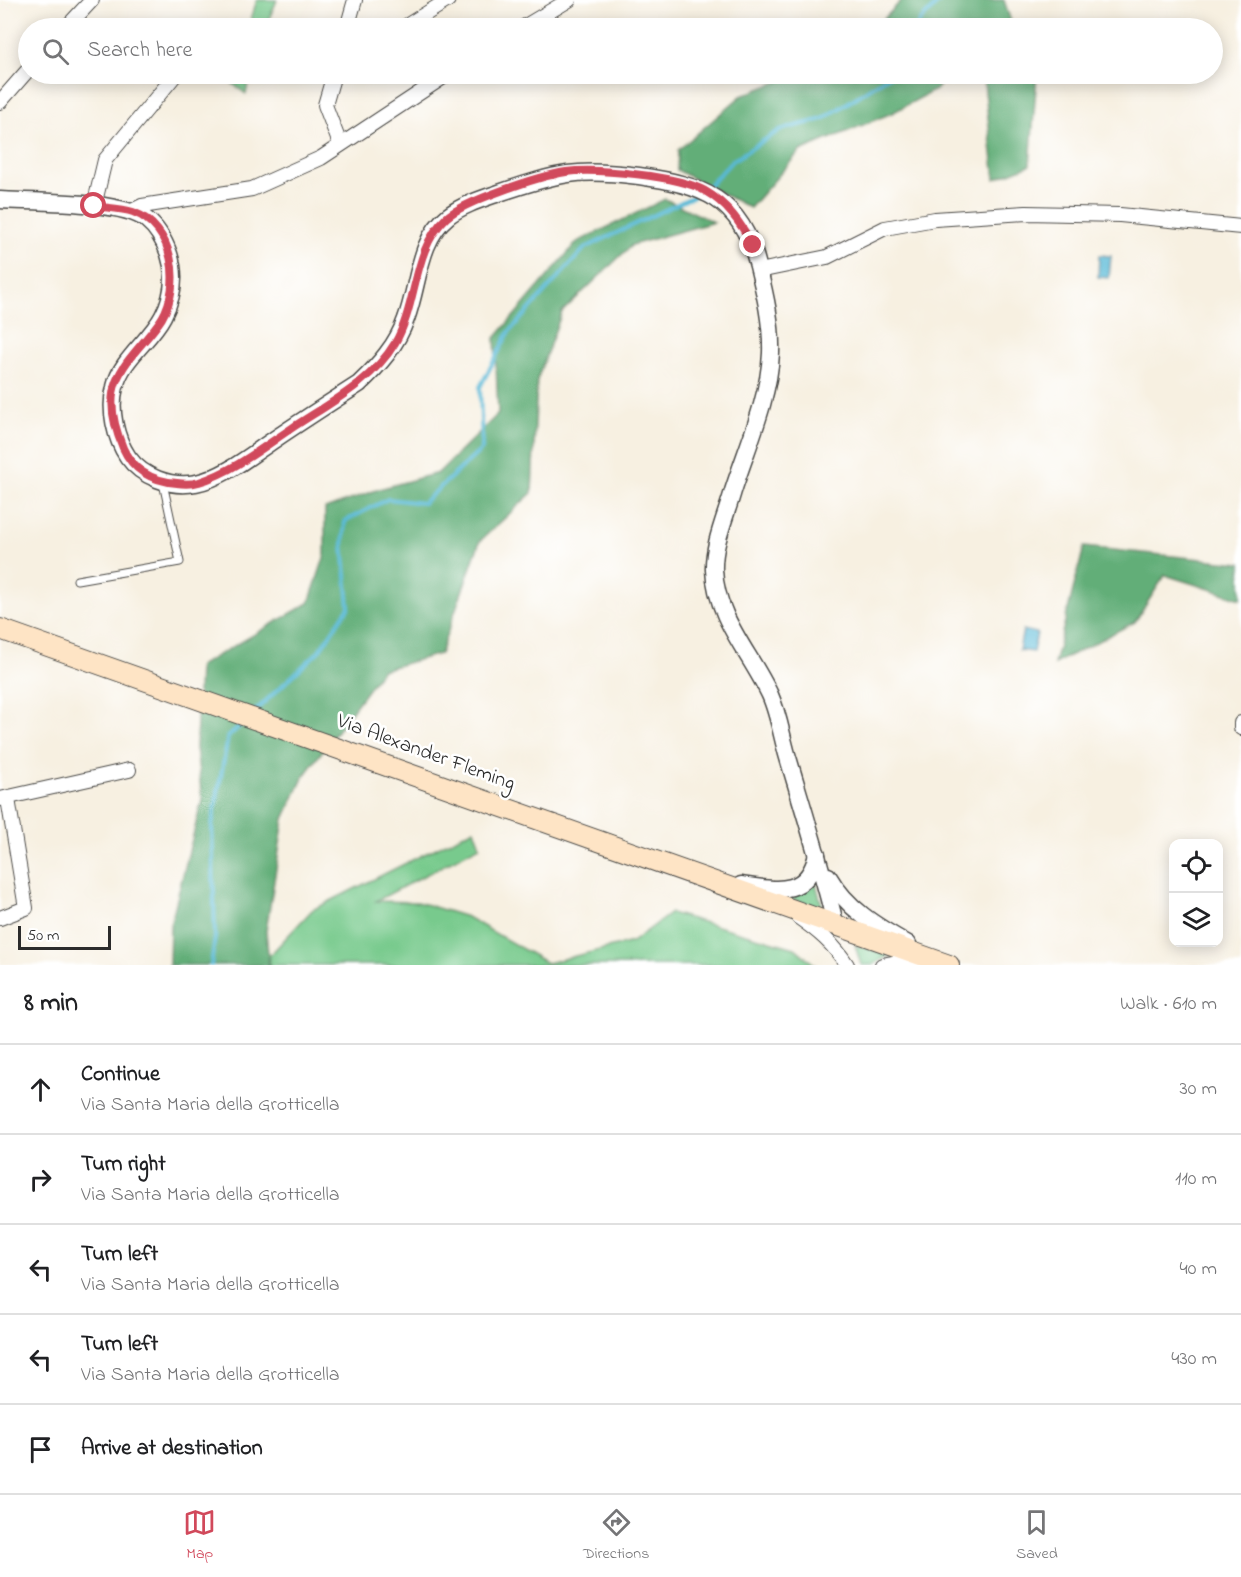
<!DOCTYPE html>
<meta charset="utf-8">
<style>
:root{--surface:#fff;--page:#f6f6f6;--text:#202124;--muted:#757577;--line:#e0e0e0;--accent:#d1495b}
body{margin:0;font-family:"Indie Flower",sans-serif;background:var(--page);color:var(--text)}
.controls{position:absolute;right:18px;bottom:18px;display:grid;overflow:hidden;border-radius:12px;box-shadow:0 3px 15px #0003}
.controls button{width:54px;height:54px;display:grid;place-items:center;padding:0;border:0;border-bottom:2px solid var(--line);background:var(--surface);color:var(--text);font:30px sans-serif}
.scale{position:absolute;left:18px;bottom:15px;width:93px;box-sizing:border-box;padding-left:6px;border:3px solid #2b2b2b;border-top:0;font-size:16px;line-height:21px;white-space:nowrap;color:#2b2b2b;-webkit-text-stroke:4px #fff;paint-order:stroke}
.stop{position:absolute;width:18px;height:18px;margin:-14px;border:4px solid #d1495b;border-radius:50%;background:#fff}
.stop.end{background:#d1495b;border-color:#fff;box-shadow:0 2px 6px #0008}
.list{margin:0;padding:0;list-style:none}
h2{display:flex;justify-content:space-between;align-items:center;height:78px;margin:0;padding:0 24px;font-size:26px}
h2 small{font-size:20px;font-weight:400;color:var(--muted)}
.list li{display:grid;grid-template-columns:39px 1fr auto;gap:18px;align-items:center;box-sizing:border-box;height:90px;padding:0 24px;border-top:2px solid var(--line)}
.list b{display:block;font-size:22px;white-space:nowrap}
.list p{margin:0;font-size:20px;white-space:nowrap;color:var(--muted)}
.list em{font-size:20px;font-style:normal;color:var(--muted)}
.icon{flex:none;width:33px;height:33px;fill:none;stroke:currentColor;stroke-width:2;stroke-linecap:round;stroke-linejoin:round}
.map{position:relative;flex:none;width:1241px;height:965px;overflow:hidden}
.search{position:absolute;background:var(--surface);box-shadow:0 3px 15px #0003;left:18px;right:18px;top:18px;height:66px;display:flex;align-items:center;gap:15px;box-sizing:border-box;padding:0 21px;border-radius:33px;color:var(--muted);font-size:22px}
.sheet{height:528px;background:var(--surface)}
nav{display:flex;justify-content:space-around;align-items:center;box-sizing:border-box;height:84px;border-top:2px solid var(--line);background:var(--surface);font-size:16px;color:var(--muted)}
nav a{display:grid;justify-items:center;gap:3px}
nav .on{color:var(--accent)}
.map>svg:first-child{display:block}
.green{fill:#78ca8d;stroke:#527a5c;stroke-width:1.5}
.forest{fill:#62ae78;stroke:#466c52;stroke-width:1.5}
.water{fill:#58bad7;stroke:#427281;stroke-width:1.5}
.lines{fill:none;stroke-linecap:round;stroke-linejoin:round}
.stream{stroke:#58bad7;stroke-width:4}
.service-casing{stroke:#4a4946;stroke-width:9}
.minor-casing{stroke:#4a4946;stroke-width:16}
.tertiary-casing{stroke:#4a4946;stroke-width:19}
.secondary-casing{stroke:#4a4946;stroke-width:22}
.service{stroke:#fff;stroke-width:7}
.minor{stroke:#fff;stroke-width:14}
.tertiary{stroke:#fff;stroke-width:16}
.secondary{stroke:#fee4c5;stroke-width:20}
.route{stroke:#d1495b;stroke-width:8}
.labels{text-anchor:middle;dominant-baseline:central;stroke-width:5;stroke-linejoin:round;paint-order:stroke}
.street-label{font-size:21px;fill:#2b2b2b;stroke:#fff}
</style>
<div class="map">
<svg width="1241" height="965" viewBox="0 0 1241 965">
<rect width="100%" height="100%" fill="#fff"/>
<filter id="ink" filterUnits="userSpaceOnUse"><feTurbulence type="fractalNoise" baseFrequency=".0167" numOctaves="2"/><feDisplacementMap in="SourceGraphic" scale="12" xChannelSelector="R" yChannelSelector="G"/><feConvolveMatrix kernelMatrix="1 2 1 2 8 2 1 2 1" color-interpolation-filters="sRGB"/></filter>
<filter id="wash" filterUnits="userSpaceOnUse"><feTurbulence type="fractalNoise" baseFrequency=".008" numOctaves="4" result="noise"/><feDisplacementMap in="SourceGraphic" scale="24" xChannelSelector="R" yChannelSelector="G"/><feGaussianBlur stdDeviation="1.35" result="paint"/><feColorMatrix in="noise" values="0 0 0 0 0 0 0 0 0 0 0 0 0 0 0 0 0 1.4 0 .05"/><feComposite in="paint" operator="in"/></filter>
<g filter="url(#wash)">
<rect width="100%" height="100%" fill="#f7f0e1"/>
<g class="green">
<path d="M257 0H277L265 28H248Z"/>
<path d="M220 74H250L246 94Z"/>
<path d="M474 829 480 846 376 901 418 902 467 917 547 963 632 942 671 913 795 948 815 965H269V956L312 910Z"/>
<path d="M814 877 823 909 785 897Z"/>
<path d="M855 945 890 955 873 965H861Z"/>
</g>
<g class="forest">
<path d="M902 0H1004L1013 28H875Z"/>
<path d="M798 74H948L937 89 892 113 800 151 750 208 677 170 678 150 741 96Z"/>
<path d="M983 74H1037L1030 165 995 179Z"/>
<path d="M665 199 714 222 632 245 562 312 537 380 532 493 480 541 440 654 382 670 304 776 284 819 266 931 269 965H169L170 926 202 800 196 748 199 666 309 603 325 555V509L379 489 438 473 498 414 495 338 577 242Z"/>
<path d="M1084 547 1241 563V599L1165 575 1135 622 1054 664Z"/>
</g>
<g class="water">
<path d="M1099 255 1111 256 1109 278 1098 277Z"/>
<path d="M1023 630 1037 633 1033 652 1019 650Z"/>
</g>
<g class="lines">
<g class="stream">
<path d="M916 28 920 21 941 0"/>
<path d="M709 185 732 161 780 130 823 119 892 74"/>
<path d="M255 711 318 652 349 607 343 545 345 521 388 499 423 503 482 449 480 387 509 332 585 248 696 195"/>
<path d="M211 965 215 937 212 825 228 737 243 723"/>
</g>
</g>
</g>
<g filter="url(#ink)">
<g class="lines">
<defs>
<path id="service" d="M77 580 180 562 163 483"/>
<g id="minor">
<path d="M66 28 92 0"/>
<path d="M347 28 355 0"/>
<path d="M403 28 448 0"/>
<path d="M522 28 569 0"/>
<path d="M564 28H600"/>
<path d="M334 74 325 105 340 144"/>
<path d="M0 102 28 70"/>
<path d="M94 206 105 160 176 74"/>
<path d="M132 211 142 206 252 189 321 158 448 74"/>
<path d="M759 271 827 257 885 228 935 219 1026 213 1120 215 1241 227"/>
<path d="M1241 723V728"/>
<path d="M0 799 129 770"/>
<path d="M798 917C818 931 834 944 847 965"/>
<path d="M0 918 26 908 8 799"/>
<path d="M882 965 897 962 932 965"/>
</g>
<g id="tertiary">
<path d="M0 200C34 202 123 200 147 220 157 228 165 243 169 254 176 275 173 297 163 316 150 341 121 359 115 387 109 409 115 438 128 457 142 477 171 488 196 483 225 477 251 455 275 439 303 420 331 402 359 384 379 365 397 345 406 319 419 285 418 240 448 216 462 205 482 199 499 193 558 173 577 168 639 176 703 185 741 198 758 266 765 294 772 324 771 353 769 399 747 447 733 491 726 516 713 544 714 570 716 618 751 654 770 695 779 715 782 739 789 761 805 815 822 869 835 923"/>
<path d="M828 876C847 909 876 926 908 944"/>
<path d="M741 885C775 890 808 898 817 854"/>
</g>
<path id="secondary" d="M0 629 949 965"/>
</defs>
<use href="#service" class="service-casing"/>
<use href="#minor" class="minor-casing"/>
<use href="#tertiary" class="tertiary-casing"/>
<use href="#secondary" class="secondary-casing"/>
<use href="#service" class="service"/>
<use href="#minor" class="minor"/>
<use href="#tertiary" class="tertiary"/>
<use href="#secondary" class="secondary"/>
</g>
</g>
<g class="lines" filter="url(#ink)">
<path class="route" d="M94 206C106 208 121 208 133 212 174 227 182 284 162 318 148 340 125 358 116 382 108 403 115 429 123 448 133 471 153 481 177 483 184 484 192 484 199 482 234 471 262 448 292 428 328 404 372 382 395 343 418 304 412 250 446 218 464 201 540 176 566 172 596 168 680 176 705 191 728 204 740 223 753 245"/>
</g>
<g class="labels">
<g class="street-label">
<text transform="translate(426 753) rotate(20)">Via Alexander Fleming</text>
</g>
</g>
</svg>
<div class="controls">
<button><svg class="icon" aria-label="locate" viewBox="0 0 24 24"><circle cx="12" cy="12" r="6"/><path d="M12 2v4M12 18v4M2 12h4M18 12h4"/></svg></button>
<button><svg class="icon" aria-label="layers" viewBox="0 0 24 24"><path d="M12 4l9 5-9 5-9-5zM3 14l9 5 9-5"/></svg></button>
</div>
<div class="scale">50 m</div>
<div class="stop" style="left:94px;top:206px"></div>
<div class="stop end" style="left:753px;top:245px"></div>
<div class="search"><svg class="icon" aria-label="search" viewBox="0 0 24 24"><circle cx="10" cy="10" r="6"/><path d="M15 15l6 6"/></svg>Search here</div>
</div>
<section class="sheet">
<h2>8 min<small>Walk · 610 m</small></h2>
<ul class="list">
<li><svg class="icon" aria-label="ahead" viewBox="0 0 24 24"><path d="M12 20V5M6 11l6-6 6 6"/></svg><div><b>Continue</b><p>Via Santa Maria della Grotticella</p></div><em>30 m</em></li>
<li><svg class="icon" aria-label="right" viewBox="0 0 24 24"><path d="M7 20v-9h11M14 6l5 5-5 5"/></svg><div><b>Turn right</b><p>Via Santa Maria della Grotticella</p></div><em>110 m</em></li>
<li><svg class="icon" aria-label="left" viewBox="0 0 24 24"><path d="M17 20v-9H6M10 6l-5 5 5 5"/></svg><div><b>Turn left</b><p>Via Santa Maria della Grotticella</p></div><em>40 m</em></li>
<li><svg class="icon" aria-label="left" viewBox="0 0 24 24"><path d="M17 20v-9H6M10 6l-5 5 5 5"/></svg><div><b>Turn left</b><p>Via Santa Maria della Grotticella</p></div><em>430 m</em></li>
<li><svg class="icon" aria-label="arrive" viewBox="0 0 24 24"><path d="M6 21V4h12l-3 4 3 4H6"/></svg><div><b>Arrive at destination</b></div></li>
</ul>
</section>
<nav>
<a class="on"><svg class="icon" aria-label="map" viewBox="0 0 24 24"><path d="M3 6l6-2 6 2 6-2v14l-6 2-6-2-6 2zM9 4v14M15 6v14"/></svg>Map</a>
<a><svg class="icon" aria-label="directions" viewBox="0 0 24 24"><path d="M12 3l9 9-9 9-9-9zM9 14v-3h6M13 9l2 2-2 2"/></svg>Directions</a>
<a><svg class="icon" aria-label="saved" viewBox="0 0 24 24"><path d="M7 4h10v16l-5-4-5 4z"/></svg>Saved</a>
</nav>
